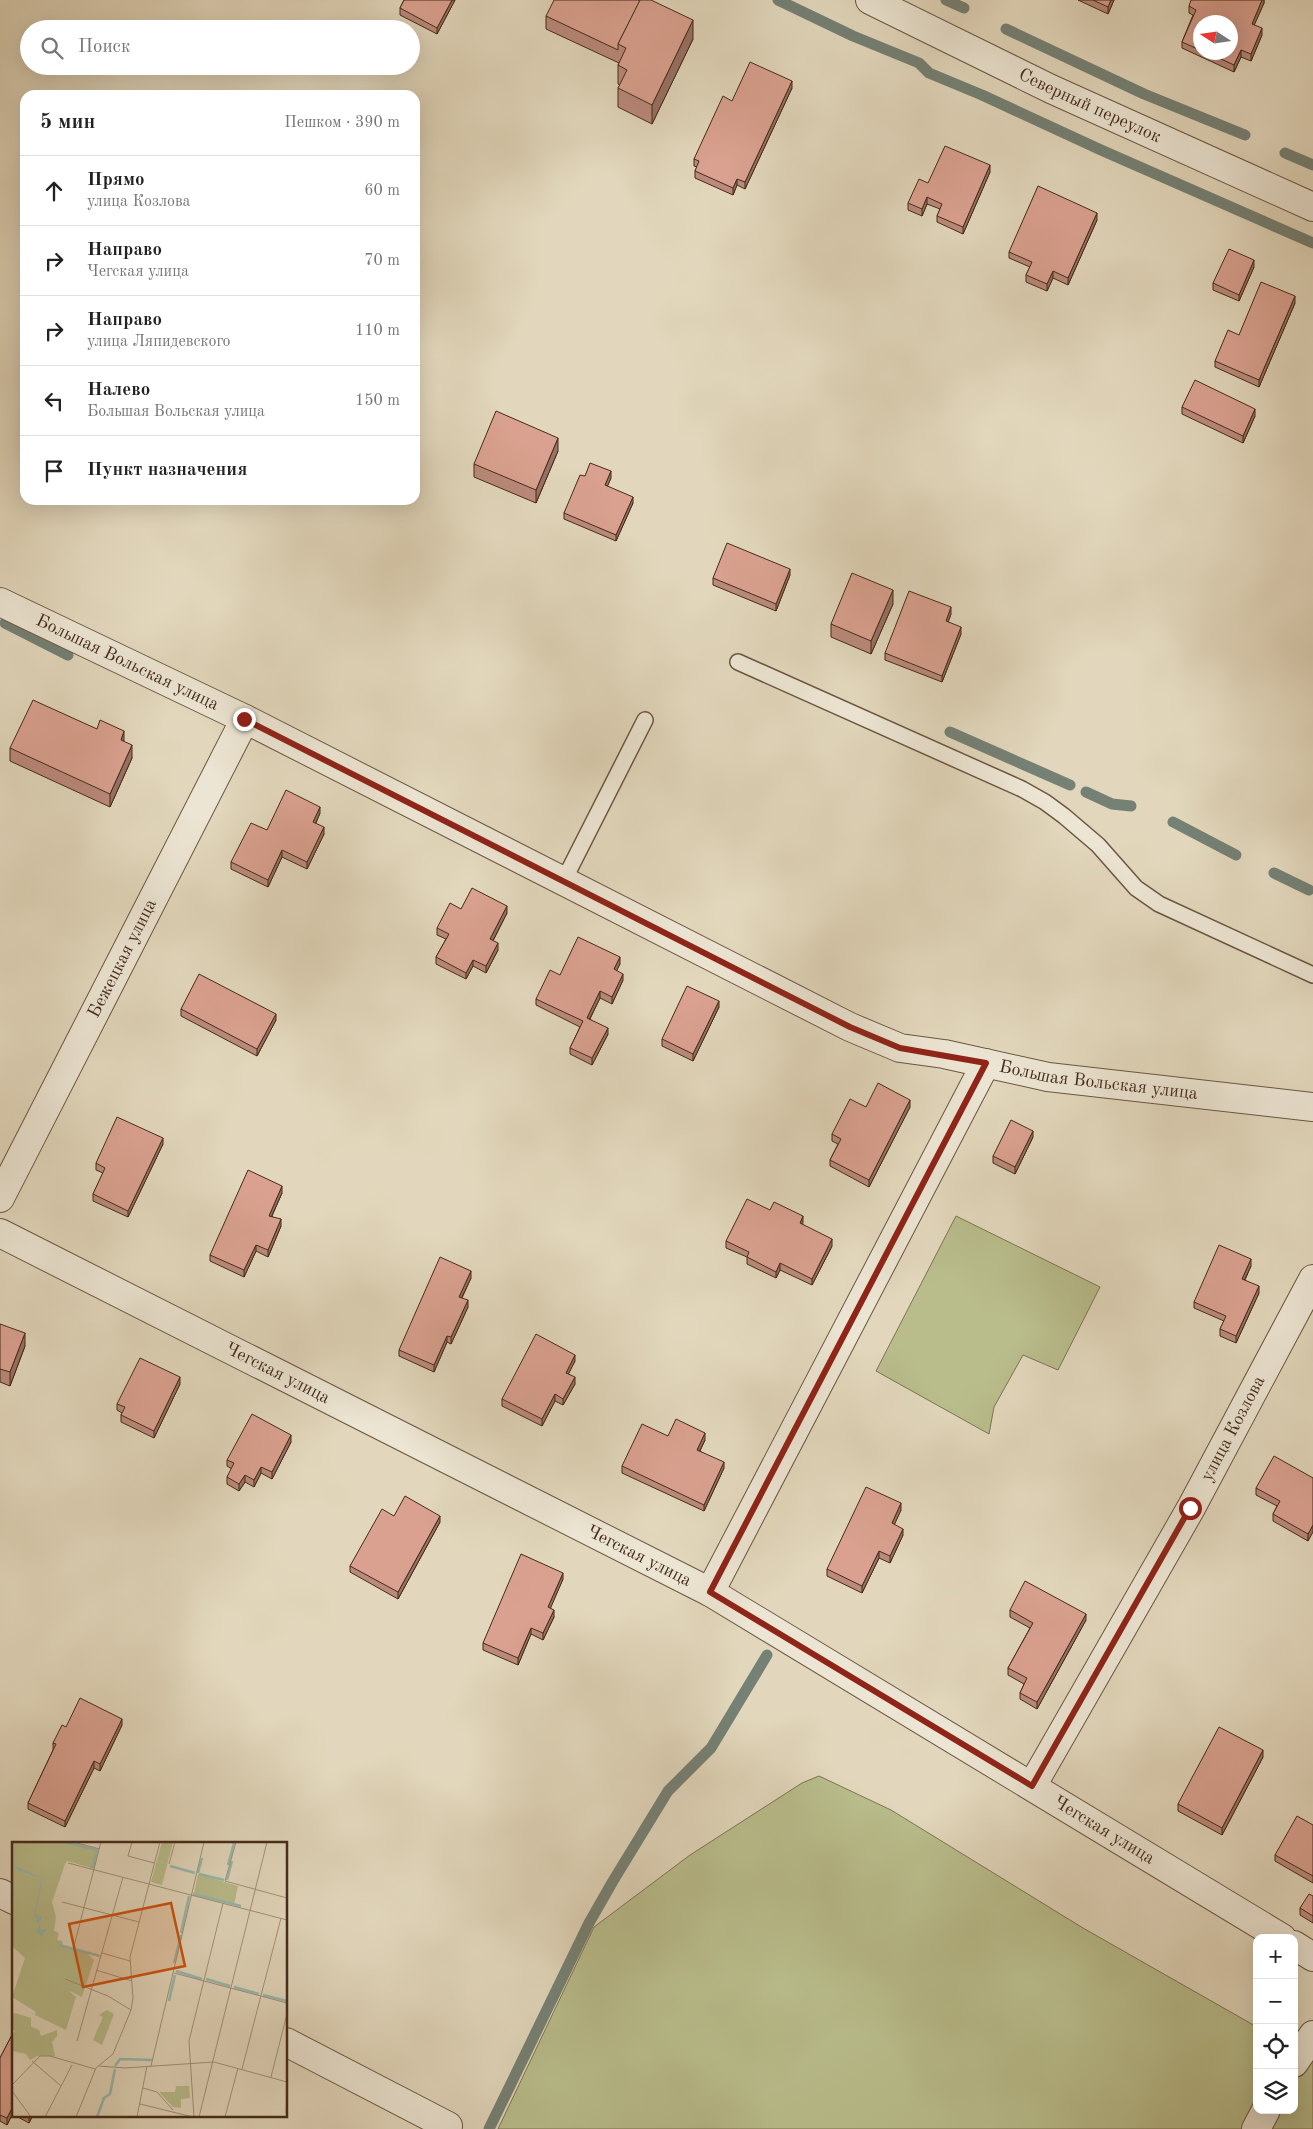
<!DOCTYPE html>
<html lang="ru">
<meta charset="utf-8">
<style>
:root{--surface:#fff;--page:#f2f2f2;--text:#222;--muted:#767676;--line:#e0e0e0}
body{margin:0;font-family:"Old Standard TT",serif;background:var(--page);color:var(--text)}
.controls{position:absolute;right:15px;bottom:15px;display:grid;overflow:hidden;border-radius:10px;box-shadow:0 5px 20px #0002}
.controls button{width:45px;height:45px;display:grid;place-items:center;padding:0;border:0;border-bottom:1px solid var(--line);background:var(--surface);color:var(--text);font:25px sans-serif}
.compass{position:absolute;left:1193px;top:15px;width:45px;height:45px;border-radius:50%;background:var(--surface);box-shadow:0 5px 20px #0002;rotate:282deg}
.stop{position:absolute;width:15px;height:15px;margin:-11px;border:4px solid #8f2418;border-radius:50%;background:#fff}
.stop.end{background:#8f2418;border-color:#fff;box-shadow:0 1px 5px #0008}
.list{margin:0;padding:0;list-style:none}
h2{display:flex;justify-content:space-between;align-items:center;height:65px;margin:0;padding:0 20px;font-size:21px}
h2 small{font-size:16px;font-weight:400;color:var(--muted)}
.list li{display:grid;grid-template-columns:32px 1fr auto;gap:15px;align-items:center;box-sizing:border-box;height:70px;padding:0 20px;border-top:1px solid var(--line)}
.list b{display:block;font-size:19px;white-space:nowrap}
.list p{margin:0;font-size:16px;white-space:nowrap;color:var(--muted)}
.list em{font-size:16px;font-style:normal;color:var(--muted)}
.icon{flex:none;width:28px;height:28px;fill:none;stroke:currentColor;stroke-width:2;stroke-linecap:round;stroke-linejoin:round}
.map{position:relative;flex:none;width:1313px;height:2129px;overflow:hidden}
.search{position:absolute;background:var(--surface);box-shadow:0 5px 20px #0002;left:20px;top:20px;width:400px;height:55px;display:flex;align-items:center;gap:12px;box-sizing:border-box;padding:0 18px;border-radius:28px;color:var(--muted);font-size:19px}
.panel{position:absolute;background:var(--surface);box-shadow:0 5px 20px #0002;left:20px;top:90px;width:400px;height:415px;border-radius:15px}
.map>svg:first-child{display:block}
.green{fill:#b9bd8c;stroke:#7e7453}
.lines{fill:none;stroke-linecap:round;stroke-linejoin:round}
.stream{stroke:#758175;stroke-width:11}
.service-casing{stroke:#6c5642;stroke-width:18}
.minor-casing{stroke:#6c5642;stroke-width:30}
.service{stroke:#ece5d3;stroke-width:15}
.minor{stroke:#ece5d3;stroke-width:28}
.wall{fill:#bb8a7c;stroke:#442b1a;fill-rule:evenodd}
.shaded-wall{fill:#997165;stroke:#442b1a}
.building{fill:#daa190;stroke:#442b1a}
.route{stroke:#8f2418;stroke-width:6}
.labels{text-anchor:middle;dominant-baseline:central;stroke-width:4;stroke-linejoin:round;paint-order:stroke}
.street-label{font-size:18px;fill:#442b1a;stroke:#ece5d3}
.inset-river{fill:none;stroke:#95bab1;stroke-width:2.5}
.inset-road{fill:none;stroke:#a3927b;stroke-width:1}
.view{fill:#cf520e;fill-opacity:0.15;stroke:#cf520e;stroke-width:2.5}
.inset-edge{fill:none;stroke:#442b1a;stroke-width:2.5}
</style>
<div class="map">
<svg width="1313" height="2129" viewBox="0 0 1313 2129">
<rect width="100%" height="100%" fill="#e2d7bc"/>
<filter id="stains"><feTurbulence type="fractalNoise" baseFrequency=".004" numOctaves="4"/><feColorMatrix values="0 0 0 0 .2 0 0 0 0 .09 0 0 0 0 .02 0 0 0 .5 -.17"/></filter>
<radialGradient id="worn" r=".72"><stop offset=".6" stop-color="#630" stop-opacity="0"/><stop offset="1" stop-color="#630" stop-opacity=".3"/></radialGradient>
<g class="green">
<path d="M956 1216 1100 1287 1058 1370 1023 1355 994 1407 989 1434 876 1371Z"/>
<path d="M819 1776 891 1810 1083 1928 1257 2027V2110H1294V2049L1313 2060V2129H498L594 1927 690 1855 802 1783Z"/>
</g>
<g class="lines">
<g class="stream">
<path d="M778 0 853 36 919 63 929 73 982 95 1101 150 1313 243"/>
<path d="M946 0 964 8"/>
<path d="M1006 29 1144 94 1245 135"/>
<path d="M1285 153 1313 165"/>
<path d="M5 623 68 655"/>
<path d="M950 732 1070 785"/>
<path d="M1086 792 1112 804 1131 806"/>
<path d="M1173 822 1236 855"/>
<path d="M1274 873 1309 890"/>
<path d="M489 2129 589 1923 613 1881 668 1791 711 1748 767 1655"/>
</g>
<defs>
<g id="service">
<path d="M738 662 1022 789 1045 802 1064 816 1098 845 1136 888 1159 904 1313 975"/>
<path d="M563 882 645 720"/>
</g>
<g id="minor">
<path id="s1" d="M870 0 1051 89 1313 207"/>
<path id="s2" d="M0 602 245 719 850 1027 900 1048 944 1054 1048 1077 1313 1107"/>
<path id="s3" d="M0 1198 245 719"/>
<path id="s4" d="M0 1233 710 1592 1282 1938"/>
<path d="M710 1592 986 1063"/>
<path id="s5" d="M1032 1786 1191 1508 1313 1279"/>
<path d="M0 1893 14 1900"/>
<path d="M1294 1945 1313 1957"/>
<path d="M286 2042 448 2126"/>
<path d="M1294 2063 1313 2035"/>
<path d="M1256 2129 1266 2110"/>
</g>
</defs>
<use href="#service" class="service-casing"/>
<use href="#minor" class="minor-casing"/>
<use href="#service" class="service"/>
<use href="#minor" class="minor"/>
</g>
<g class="wall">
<path d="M404 0H455L437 34 400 15V8Z"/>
<path d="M1078 0H1114L1108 14Z"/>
<path d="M1264 0V3L1254 25 1262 35 1251 61 1241 57 1234 72 1182 48V42L1193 15 1189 13V6ZM1200 22 1230 52H1200Z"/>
<path d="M546 16 693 39 652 124 618 107V88L620 85 618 84V65L619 63 546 29Z"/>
<path d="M792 88 745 189 737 185 733 195 695 178V171L697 167 694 166V159L732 101Z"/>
<path d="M990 172 963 234 937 222V216L940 209 927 204 922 216 908 210V203L928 183Z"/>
<path d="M1097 220 1068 285 1053 278 1047 291 1026 282V275L1030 267 1009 258V252Z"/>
<path d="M1254 267 1239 301 1213 290V283Z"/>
<path d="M1295 303 1259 387 1215 367V361L1239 335Z"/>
<path d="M1182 407 1255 416 1243 443 1182 414Z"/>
<path d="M558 451 536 503 474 477V464Z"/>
<path d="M585 476 611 478 607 486 633 503 616 541 564 519V513Z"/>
<path d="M790 575 776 611 713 585V578Z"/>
<path d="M893 604 871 654 831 637V624Z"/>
<path d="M951 614 948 622 961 634 942 682 885 660V653Z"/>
<path d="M124 742 132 758 110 807 10 761V748Z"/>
<path d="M320 813 316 823 324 834 307 869 282 857 268 887 231 869V862L267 830Z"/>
<path d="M461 909 507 913 493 941 498 950 486 973 473 966 466 979 436 964V957L446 939 437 935V928Z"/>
<path d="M620 964 616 971 623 980 612 1004 600 998 590 1019 608 1034 592 1065 570 1054V1048L580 1027 536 1005V999L560 975Z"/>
<path d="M719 1007 693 1061 662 1046V1039Z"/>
<path d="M181 1009 276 1020 257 1056 181 1016Z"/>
<path d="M866 1107H910L869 1187 830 1166V1160L838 1144 832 1141V1134Z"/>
<path d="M1033 1137 1015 1174 993 1163V1156Z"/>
<path d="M163 1144 128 1217 93 1201V1194L103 1173 96 1170V1163Z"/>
<path d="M282 1193 272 1216 281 1226 268 1257 256 1251 244 1277 210 1261V1255Z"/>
<path d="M770 1210 803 1223 802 1224 832 1246 812 1285 780 1270 776 1278 747 1264V1257L726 1248V1241Z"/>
<path d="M1251 1266 1245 1280 1259 1293 1236 1343 1220 1336V1329L1224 1321 1194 1308V1302Z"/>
<path d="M471 1278 462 1298 468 1307 451 1344 447 1342 434 1372 399 1356V1350Z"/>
<path d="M0 1324 25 1346 10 1386 0 1382Z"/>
<path d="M575 1361 568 1374 575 1384 563 1405 555 1401 542 1426 502 1406V1399Z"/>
<path d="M180 1384 154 1438 121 1422V1415L122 1413 117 1410V1404Z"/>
<path d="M668 1436 705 1440 700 1451 724 1468 704 1511 622 1473V1466Z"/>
<path d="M291 1442 272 1479 261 1473 254 1487 245 1482 239 1491 227 1484V1477L232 1469 227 1466V1460Z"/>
<path d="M1313 1478 1308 1541 1273 1521V1514L1277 1506 1256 1495V1488Z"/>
<path d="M901 1510 894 1524 903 1535 890 1563 879 1558 862 1593 827 1576V1569Z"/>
<path d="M394 1516 440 1522 398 1599 350 1572V1566Z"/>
<path d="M563 1579 550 1608 554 1617 543 1640 531 1634 518 1665 483 1650V1643Z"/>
<path d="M1010 1610 1086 1620 1037 1709 1020 1699V1693L1024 1684 1008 1675V1668L1030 1628 1010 1617Z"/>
<path d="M122 1725 100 1771 94 1768 65 1827 28 1809V1803L53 1750V1743L66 1727Z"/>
<path d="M1263 1757 1222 1835 1178 1811V1804Z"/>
<path d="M1313 1825V1883L1275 1861V1855Z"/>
<path d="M1313 1896V1923L1300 1915V1908Z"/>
<path d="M14 2031V2115H12L7 2125 0 2121V2058Z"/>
<path d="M14 2115H33L29 2123Z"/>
</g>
<g class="shaded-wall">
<path d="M452 0H455L437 34V28Z"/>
<path d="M1111 0H1114L1108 14V7Z"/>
<path d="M1262 0H1264V3L1252 30V24Z"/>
<path d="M693 20V39L652 124V105Z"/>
<path d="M1262 28V35L1251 61V54Z"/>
<path d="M1241 50V57L1234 72V65Z"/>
<path d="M792 81V88L745 189V182Z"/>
<path d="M990 165V172L963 234V227Z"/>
<path d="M737 179V185L733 195V188Z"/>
<path d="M927 197V204L922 216V209Z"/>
<path d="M1097 213V220L1068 285V278Z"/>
<path d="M1254 260V267L1239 301V295Z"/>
<path d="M1053 271V278L1047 291V284Z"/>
<path d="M1295 296V303L1259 387V380Z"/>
<path d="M1255 409V416L1243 443V436Z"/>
<path d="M558 438V451L536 503V490Z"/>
<path d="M611 471V478L605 492V485Z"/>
<path d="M633 497V503L616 541V535Z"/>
<path d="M790 569V575L776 611V604Z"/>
<path d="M893 590V604L871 654V641Z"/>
<path d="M951 607V614L946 628V621Z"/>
<path d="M961 627V634L942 682V676Z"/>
<path d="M124 731V744L121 740Z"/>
<path d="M132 745V758L110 807V794Z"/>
<path d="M320 807V813L313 829V822Z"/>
<path d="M324 827V834L307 869V862Z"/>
<path d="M282 850V857L268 887V880Z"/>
<path d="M507 906V913L490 946V939Z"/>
<path d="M498 943V950L486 973V966Z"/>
<path d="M620 957V964L614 976V969Z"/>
<path d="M473 960V966L466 979V973Z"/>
<path d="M623 974V980L612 1004V997Z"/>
<path d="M600 991V998L587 1024V1018Z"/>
<path d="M719 1001V1007L693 1061V1054Z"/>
<path d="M276 1014V1020L257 1056V1049Z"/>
<path d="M608 1028V1034L592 1065V1058Z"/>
<path d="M910 1100V1107L869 1187V1180Z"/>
<path d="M1033 1131V1137L1015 1174V1167Z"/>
<path d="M163 1138V1144L128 1217V1211Z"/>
<path d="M282 1186V1193L269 1222V1216Z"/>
<path d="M803 1216V1223L800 1230V1223Z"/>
<path d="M281 1219V1226L268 1257V1250Z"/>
<path d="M832 1239V1246L812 1285V1279Z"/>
<path d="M256 1245V1251L244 1277V1270Z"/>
<path d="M1251 1259V1266L1242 1285V1279Z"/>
<path d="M780 1263V1270L776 1278V1272Z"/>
<path d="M471 1271V1278L459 1303V1297Z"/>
<path d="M1259 1286V1293L1236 1343V1336Z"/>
<path d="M468 1300V1307L451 1344V1337Z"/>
<path d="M25 1333V1346L10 1386V1372Z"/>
<path d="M447 1336V1342L434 1372V1365Z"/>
<path d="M575 1355V1361L566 1379V1373Z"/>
<path d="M180 1377V1384L154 1438V1431Z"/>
<path d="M575 1377V1384L563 1405V1399Z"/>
<path d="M555 1394V1401L542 1426V1419Z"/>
<path d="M705 1433V1440L697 1456V1450Z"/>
<path d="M291 1435V1442L272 1479V1472Z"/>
<path d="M724 1462V1468L704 1511V1505Z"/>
<path d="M261 1467V1473L254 1487V1480Z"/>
<path d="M245 1475V1482L239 1491V1484Z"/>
<path d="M901 1503V1510L892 1530V1523Z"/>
<path d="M440 1516V1522L398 1599V1592Z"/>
<path d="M1313 1525V1532L1308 1541V1534Z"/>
<path d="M903 1529V1535L890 1563V1556Z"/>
<path d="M879 1551V1558L862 1593V1586Z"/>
<path d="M563 1573V1579L548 1614V1607Z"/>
<path d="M554 1610V1617L543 1640V1633Z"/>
<path d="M1086 1614V1620L1037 1709V1702Z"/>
<path d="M531 1628V1634L518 1665V1658Z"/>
<path d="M122 1719V1725L100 1771V1764Z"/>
<path d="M1263 1750V1757L1222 1835V1828Z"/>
<path d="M94 1761V1768L65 1827V1821Z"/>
<path d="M12 2108V2115L7 2125V2118Z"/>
<path d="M30 2115H33L29 2123V2117Z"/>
</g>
<g class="building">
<path d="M404 0H452L437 28 400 8Z"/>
<path d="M554 0H638L640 1 618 44V50L546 16Z"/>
<path d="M640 0H651L693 20 652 105 618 88 627 70 618 65 626 48 618 44Z"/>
<path d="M1093 0H1111L1108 7Z"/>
<path d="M1191 0H1262L1252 24 1262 28 1251 54 1241 50 1234 65 1206 52H1230V22H1200V50L1182 42 1196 10 1189 6Z"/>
<path d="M750 62 792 81 745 182 737 179 733 188 695 171 699 161 694 159 723 96 732 101Z"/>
<path d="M945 146 990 165 963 227 937 216 942 204 927 197 922 209 908 203 919 179 928 183Z"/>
<path d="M1038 186 1097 213 1068 278 1053 271 1047 284 1026 275 1032 262 1009 252Z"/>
<path d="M1229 249 1254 260 1239 295 1213 283Z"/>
<path d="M1261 282 1295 296 1259 380 1215 361 1228 330 1239 335Z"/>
<path d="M1195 380 1255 409 1243 436 1182 407Z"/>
<path d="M496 411 558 438 536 490 474 464Z"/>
<path d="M590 463 611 471 605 485 633 497 616 535 564 513 580 475 585 476Z"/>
<path d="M727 543 790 569 776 604 713 578Z"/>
<path d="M852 573 893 590 871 641 831 624Z"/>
<path d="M909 591 951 607 946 621 961 627 942 676 885 653Z"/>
<path d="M33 700 97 729 100 720 124 731 121 740 132 745 110 794 10 748Z"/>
<path d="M286 790 320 807 313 822 324 827 307 862 282 850 268 880 231 862 251 823 267 830Z"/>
<path d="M472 888 507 906 490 939 498 943 486 966 473 960 466 973 436 957 449 934 437 928 450 903 461 909Z"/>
<path d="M578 937 620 957 614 969 623 974 612 997 600 991 587 1018 608 1028 592 1058 570 1048 583 1021 536 999 550 970 560 975Z"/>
<path d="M199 974 276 1014 257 1049 181 1009Z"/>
<path d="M687 986 719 1001 693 1054 662 1039Z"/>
<path d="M878 1083 910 1100 869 1180 830 1160 841 1139 832 1134 850 1099 866 1107Z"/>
<path d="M117 1117 163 1138 128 1211 93 1194 105 1168 96 1163Z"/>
<path d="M1011 1120 1033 1131 1015 1167 993 1156Z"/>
<path d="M248 1170 282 1186 269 1216 281 1219 268 1250 256 1245 244 1270 210 1255Z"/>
<path d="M747 1199 770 1210 774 1202 803 1216 800 1223 832 1239 812 1279 780 1263 776 1272 747 1257 749 1252 726 1241Z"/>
<path d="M1219 1245 1251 1259 1242 1279 1259 1286 1236 1336 1220 1329 1226 1316 1194 1302Z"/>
<path d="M440 1257 471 1271 459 1297 468 1300 451 1337 447 1336 434 1365 399 1350Z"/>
<path d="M0 1324 25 1333 10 1372 0 1369Z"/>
<path d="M536 1334 575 1355 566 1373 575 1377 563 1399 555 1394 542 1419 502 1399Z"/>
<path d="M140 1358 180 1377 154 1431 121 1415 125 1407 117 1404Z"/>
<path d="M252 1414 291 1435 272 1472 261 1467 254 1480 245 1475 239 1484 227 1477 234 1463 227 1460Z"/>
<path d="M676 1419 705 1433 697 1450 724 1462 704 1505 622 1466 642 1424 668 1436Z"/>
<path d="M1274 1456 1313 1478V1525L1308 1534 1273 1514 1280 1501 1256 1488Z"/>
<path d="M866 1487 901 1503 892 1523 903 1529 890 1556 879 1551 862 1586 827 1569Z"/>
<path d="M405 1496 440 1516 398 1592 350 1566 382 1509 394 1516Z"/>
<path d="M521 1554 563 1573 548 1607 554 1610 543 1633 531 1628 518 1658 483 1643Z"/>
<path d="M1025 1581 1086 1614 1037 1702 1020 1693 1027 1678 1008 1668 1033 1623 1010 1610Z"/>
<path d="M80 1698 122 1719 100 1764 94 1761 65 1821 28 1803 56 1744 53 1743 62 1725 66 1727Z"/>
<path d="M1219 1727 1263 1750 1222 1828 1178 1804Z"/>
<path d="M1297 1816 1313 1825V1876L1275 1855Z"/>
<path d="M1309 1894 1313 1896V1916L1300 1908Z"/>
<path d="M14 2031V2109L12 2108 7 2118 0 2115V2058Z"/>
</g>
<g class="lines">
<path class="route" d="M244 719 850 1027 900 1048 986 1063 710 1592 1032 1786 1190 1508"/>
</g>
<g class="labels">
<g class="street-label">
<text stroke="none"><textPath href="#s1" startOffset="244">Северный переулок</textPath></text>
<text stroke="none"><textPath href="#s2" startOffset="141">Большая Вольская улица</textPath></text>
<text stroke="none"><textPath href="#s3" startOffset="269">Бежецкая улица</textPath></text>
<text stroke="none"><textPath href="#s2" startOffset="1206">Большая Вольская улица</textPath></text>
<text stroke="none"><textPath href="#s4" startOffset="311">Чегская улица</textPath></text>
<text stroke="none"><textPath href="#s5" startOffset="410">улица Козлова</textPath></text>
<text stroke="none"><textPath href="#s4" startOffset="716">Чегская улица</textPath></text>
<text stroke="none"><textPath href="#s4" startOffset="1256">Чегская улица</textPath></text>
</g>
</g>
<g transform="translate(12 1842)">
<rect width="275" height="275" fill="#e2d7bc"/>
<path d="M0 0H53L85 8 80 26 55 19 53 22 40 60 44 75 42 89 47 91 45 98 50 99 51 104 73 109 82 118 70 155 56 148 64 155 54 188 23 173 24 170 0 155 13 116 0 104V24L6 28 0 23ZM150 0H161L150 43 139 40ZM186 32 226 44 222 63 182 51ZM95 168 102 172 90 203 81 198 91 175 87 173ZM3 171 19 176V185L27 188 29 194 45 188V194L40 200 43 214H25L18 218 14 212 0 209V193L3 189 0 187V173ZM164 244H177L178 256 169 257V266L161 265 147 250H163Z" fill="#b9bd8c"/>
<path d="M0 23 31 36 23 72 30 75 27 80 29 88 34 87 30 94 24 89 27 84 22 72 30 36 7 29Z" fill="#95bab1"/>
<path class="inset-river" d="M53 0 85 8 81 25H78M216 23 222 1M158 24 183 31M186 31 190 16M187 32 212 38M215 38 220 19M181 52 229 64M169 91 177 54M47 103 88 114M162 121 169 93M164 129 190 137M194 137 218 144M222 145 247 152M251 153 275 159M157 159 163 133M103 224 108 217 140 218M85 275 92 256 98 252 103 227"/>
<path class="inset-road" d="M61 0 88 7M120 0 116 14 142 21M224 0 213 39 275 56M56 21 275 78M157 22 163 0M50 60 127 80M62 104 89 0M90 111 118 119M84 128 120 139M162 131 275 161M53 137 96 154 119 168M65 199 111 35M20 219 49 244M87 224 113 226 202 220 275 240M139 224 192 0M230 227 269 76M259 235 275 172M0 243 28 214H38L83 227M131 246 145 250 161 268M0 249 19 275M128 262 181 275M274 271 275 247M33 275 60 223M64 275 84 226 101 212 119 168 121 156 118 115 148 0M125 275 135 224M182 275 177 199 211 61M187 275 255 0M213 275 226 226"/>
<path class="view" d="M159 61 173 124 71 145 57 82Z"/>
<rect width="275" height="275" class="inset-edge"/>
</g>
<rect width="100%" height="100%" filter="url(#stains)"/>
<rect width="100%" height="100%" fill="url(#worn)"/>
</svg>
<div class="controls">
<button>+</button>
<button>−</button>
<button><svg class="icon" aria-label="locate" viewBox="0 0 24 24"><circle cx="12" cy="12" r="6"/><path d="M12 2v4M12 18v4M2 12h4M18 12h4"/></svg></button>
<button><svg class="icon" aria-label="layers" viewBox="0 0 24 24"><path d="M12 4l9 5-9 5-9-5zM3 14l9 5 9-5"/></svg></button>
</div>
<svg class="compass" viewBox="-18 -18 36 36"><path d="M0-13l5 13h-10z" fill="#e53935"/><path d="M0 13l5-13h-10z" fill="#767676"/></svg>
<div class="stop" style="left:1190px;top:1508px"></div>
<div class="stop end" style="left:244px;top:719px"></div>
<div class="search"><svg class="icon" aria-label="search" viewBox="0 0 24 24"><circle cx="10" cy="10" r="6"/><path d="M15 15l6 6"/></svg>Поиск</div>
<section class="panel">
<h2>5 мин<small>Пешком · 390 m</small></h2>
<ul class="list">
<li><svg class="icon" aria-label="ahead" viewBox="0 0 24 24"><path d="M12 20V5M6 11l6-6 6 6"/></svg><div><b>Прямо</b><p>улица Козлова</p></div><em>60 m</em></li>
<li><svg class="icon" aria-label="right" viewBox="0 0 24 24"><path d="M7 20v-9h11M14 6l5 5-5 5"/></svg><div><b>Направо</b><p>Чегская улица</p></div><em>70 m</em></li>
<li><svg class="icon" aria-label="right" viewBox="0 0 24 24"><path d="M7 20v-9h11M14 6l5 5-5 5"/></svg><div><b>Направо</b><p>улица Ляпидевского</p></div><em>110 m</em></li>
<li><svg class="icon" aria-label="left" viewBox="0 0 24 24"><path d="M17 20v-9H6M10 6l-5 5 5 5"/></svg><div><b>Налево</b><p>Большая Вольская улица</p></div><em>150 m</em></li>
<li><svg class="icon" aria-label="arrive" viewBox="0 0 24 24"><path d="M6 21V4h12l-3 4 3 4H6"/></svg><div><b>Пункт назначения</b></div></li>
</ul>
</section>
</div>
